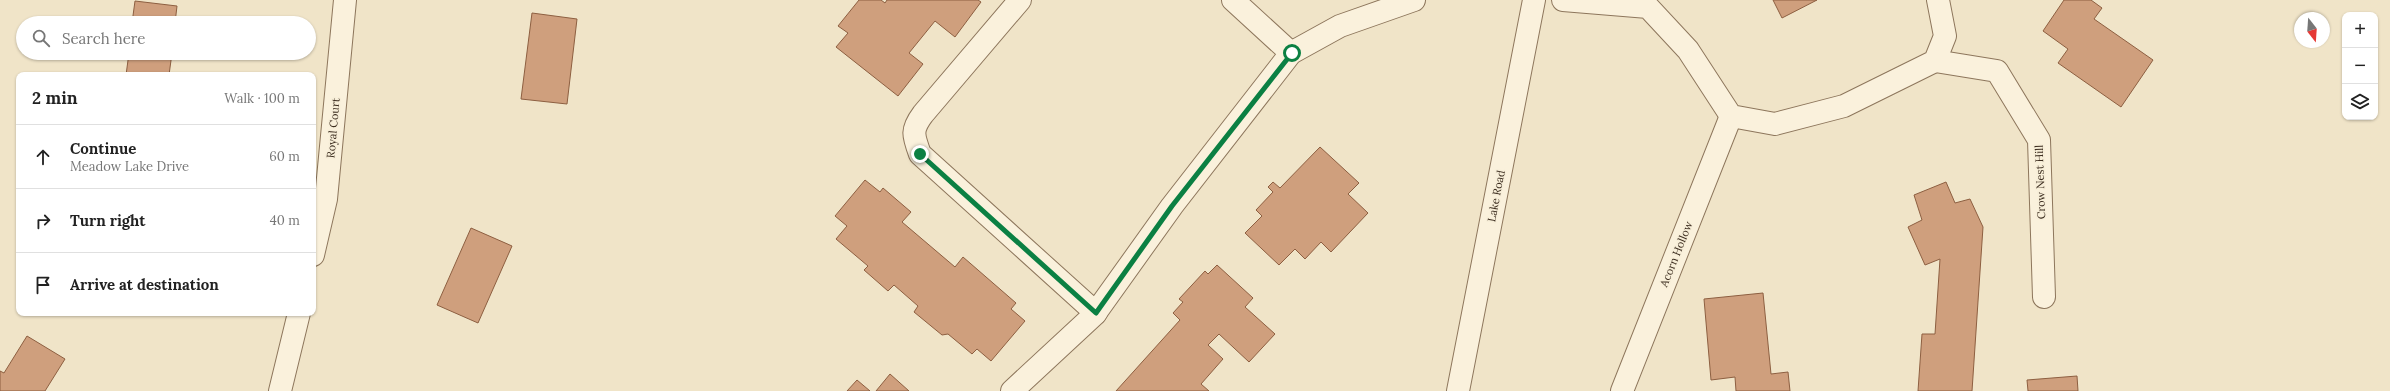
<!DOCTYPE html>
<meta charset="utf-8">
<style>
:root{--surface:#fff;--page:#f6f6f6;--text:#222;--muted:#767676;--line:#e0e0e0}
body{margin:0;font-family:Lora,serif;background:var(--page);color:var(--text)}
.controls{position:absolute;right:12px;top:12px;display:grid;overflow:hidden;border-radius:8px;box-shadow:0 1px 3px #0004}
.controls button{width:36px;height:36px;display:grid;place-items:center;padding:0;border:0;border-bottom:1px solid var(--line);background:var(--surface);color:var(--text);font:20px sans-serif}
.compass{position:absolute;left:2294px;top:12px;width:36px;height:36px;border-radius:50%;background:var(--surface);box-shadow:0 1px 3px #0004;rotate:163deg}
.stop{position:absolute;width:12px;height:12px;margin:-9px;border:3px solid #0b8043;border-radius:50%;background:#fff}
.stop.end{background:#0b8043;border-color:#fff;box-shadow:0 1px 4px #0008}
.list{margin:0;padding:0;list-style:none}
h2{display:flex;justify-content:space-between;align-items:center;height:52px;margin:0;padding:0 16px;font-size:17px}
h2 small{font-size:13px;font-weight:400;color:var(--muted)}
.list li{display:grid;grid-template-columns:26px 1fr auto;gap:12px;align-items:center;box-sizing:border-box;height:64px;padding:0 16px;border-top:1px solid var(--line)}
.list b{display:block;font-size:15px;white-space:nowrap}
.list p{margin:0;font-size:13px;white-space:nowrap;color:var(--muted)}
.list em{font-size:13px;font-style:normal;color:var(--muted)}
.icon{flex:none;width:22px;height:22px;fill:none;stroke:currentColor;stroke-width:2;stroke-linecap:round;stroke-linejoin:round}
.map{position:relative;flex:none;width:2390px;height:391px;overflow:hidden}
.search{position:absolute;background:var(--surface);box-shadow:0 1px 3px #0004;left:16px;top:16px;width:300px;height:44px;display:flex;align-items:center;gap:10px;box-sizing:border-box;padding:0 14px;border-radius:22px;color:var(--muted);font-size:15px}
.panel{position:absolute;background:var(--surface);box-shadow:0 1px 3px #0004;left:16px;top:72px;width:300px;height:244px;border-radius:8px}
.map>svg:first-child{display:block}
.building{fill:#cf9f7d;stroke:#8d5f41}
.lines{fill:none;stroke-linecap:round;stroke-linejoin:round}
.minor-casing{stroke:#8d765c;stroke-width:24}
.minor{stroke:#faf1dc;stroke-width:22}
.route{stroke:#0b8043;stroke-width:5}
.labels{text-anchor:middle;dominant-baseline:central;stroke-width:3;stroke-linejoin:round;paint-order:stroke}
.street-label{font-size:11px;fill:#3d2e20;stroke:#f7eed8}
</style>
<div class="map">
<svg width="2390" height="391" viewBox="0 0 2390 391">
<rect width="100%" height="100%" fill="#f0e4c8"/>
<g class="building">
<path d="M859 0H881L885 3 887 0H978L981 2 955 37 935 21 909 53 923 64 898 96 836 47 848 33 838 26Z"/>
<path d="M1773 0H1817L1782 18Z"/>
<path d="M2064 0H2091L2102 8 2094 19 2153 60 2121 107 2058 63 2068 49 2043 31Z"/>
<path d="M135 1 177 6 175 23H132Z"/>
<path d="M532 13 577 19 567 104 521 99Z"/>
<path d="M129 53H172L169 75H126Z"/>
<path d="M1320 147 1359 183 1348 194 1368 213 1331 252 1321 242 1305 259 1295 249 1279 265 1245 233 1262 216 1256 210 1273 192 1268 187 1273 182 1280 188Z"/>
<path d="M865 180 880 192 883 188 911 212 902 222 955 267 963 257 1016 303 1011 309 1025 321 991 361 977 349 972 354 948 334 942 335 914 312 918 306 894 285 888 291 864 270 868 266 836 239 847 226 835 216Z"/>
<path d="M1946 182 1955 203 1970 199 1983 227 1972 391H1918L1922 334H1935L1940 259 1925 265 1908 227 1922 220 1914 195Z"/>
<path d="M471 228 512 246 478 323 437 305Z"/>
<path d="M1217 265 1253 298 1245 307 1275 334 1249 362 1219 334 1208 345 1223 359 1201 384 1209 391H1116L1180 320 1173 313 1183 302 1179 299 1205 271 1208 274Z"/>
<path d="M1763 293 1771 374 1788 372 1790 391H1736L1735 377 1711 380 1704 299Z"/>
<path d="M27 336 65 359 45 391H0V371L4 373Z"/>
<path d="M890 374 909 391H876Z"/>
<path d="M2077 376 2078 391H2028L2027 380Z"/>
<path d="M857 380 870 391H847Z"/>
</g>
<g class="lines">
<defs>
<g id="minor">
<path d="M1020 0 923 114C911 130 913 135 920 154L1096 313"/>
<path d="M1233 0 1291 53"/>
<path d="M1563 0 1648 7 1688 50 1731 116 1775 124 1844 106 1935 61 1945 36 1938 0"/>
<path d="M1935 61 1997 71 2039 140 2044 297"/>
<path d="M313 255 326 199 345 0"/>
<path d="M280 391 299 313"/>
<path d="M1012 391 1094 315 1172 206 1291 53 1340 26 1414 0"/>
<path d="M1458 391 1534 0"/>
<path d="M1622 391 1731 116"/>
</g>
</defs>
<use href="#minor" class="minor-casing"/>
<use href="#minor" class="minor"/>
</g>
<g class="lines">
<path class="route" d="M920 154 1096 313 1172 206 1292 53"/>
</g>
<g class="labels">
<g class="street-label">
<text transform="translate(333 128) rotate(-85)">Royal Court</text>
<text transform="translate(2040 182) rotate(-92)">Crow Nest Hill</text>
<text transform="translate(1496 196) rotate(-79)">Lake Road</text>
<text transform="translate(1676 254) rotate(-68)">Acorn Hollow</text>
</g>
</g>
</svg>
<div class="controls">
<button>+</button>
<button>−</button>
<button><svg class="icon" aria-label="layers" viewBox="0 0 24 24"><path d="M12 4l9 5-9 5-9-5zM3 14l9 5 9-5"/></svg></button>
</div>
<svg class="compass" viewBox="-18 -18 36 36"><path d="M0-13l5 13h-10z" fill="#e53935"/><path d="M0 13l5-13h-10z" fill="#767676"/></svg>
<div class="stop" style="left:1292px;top:53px"></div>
<div class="stop end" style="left:920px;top:154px"></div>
<div class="search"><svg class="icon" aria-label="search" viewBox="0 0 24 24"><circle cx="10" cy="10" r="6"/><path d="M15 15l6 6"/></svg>Search here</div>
<section class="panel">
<h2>2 min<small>Walk · 100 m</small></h2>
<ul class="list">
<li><svg class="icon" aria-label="ahead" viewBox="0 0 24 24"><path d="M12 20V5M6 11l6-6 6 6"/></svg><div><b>Continue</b><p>Meadow Lake Drive</p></div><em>60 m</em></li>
<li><svg class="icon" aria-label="right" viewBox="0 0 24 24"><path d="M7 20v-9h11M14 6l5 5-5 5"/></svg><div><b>Turn right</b></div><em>40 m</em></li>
<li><svg class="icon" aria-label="arrive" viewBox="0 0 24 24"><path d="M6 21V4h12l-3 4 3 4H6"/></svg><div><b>Arrive at destination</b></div></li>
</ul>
</section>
</div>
